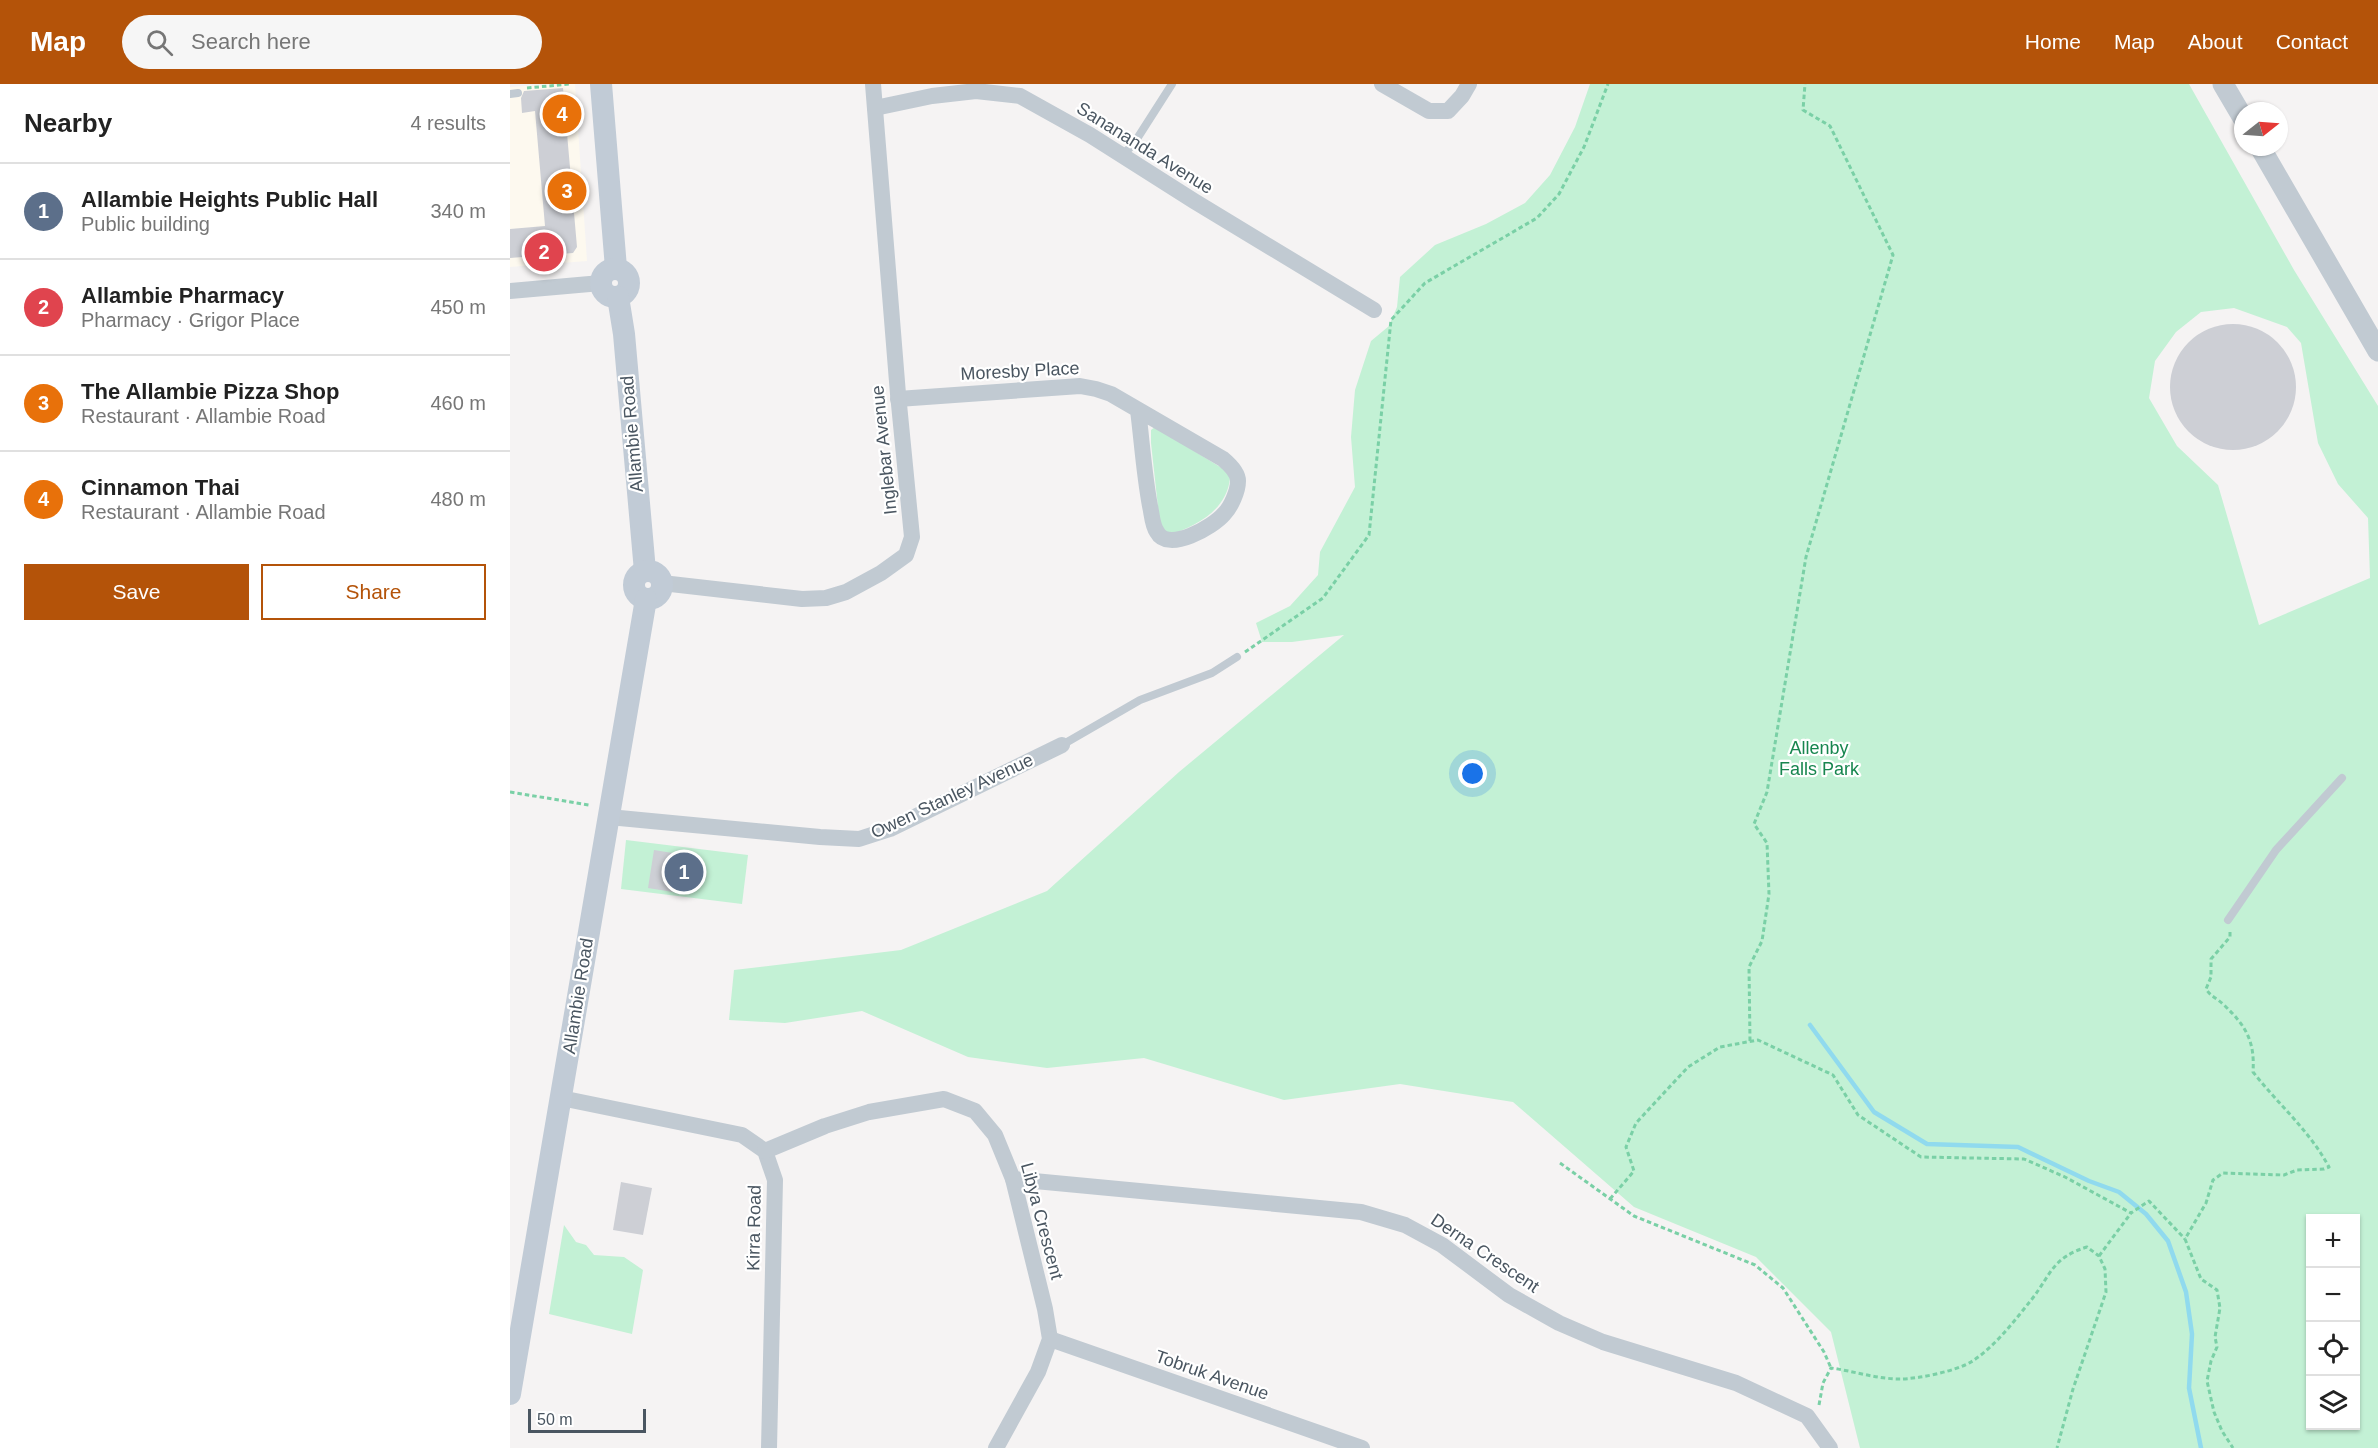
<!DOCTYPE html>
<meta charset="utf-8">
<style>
:root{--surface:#fff;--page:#f6f6f6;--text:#222;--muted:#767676;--line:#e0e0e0;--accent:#b45309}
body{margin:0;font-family:Arial,sans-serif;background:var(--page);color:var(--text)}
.controls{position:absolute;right:18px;bottom:18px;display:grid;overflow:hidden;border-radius:0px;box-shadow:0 2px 4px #0004}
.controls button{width:54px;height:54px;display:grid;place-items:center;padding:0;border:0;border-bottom:2px solid var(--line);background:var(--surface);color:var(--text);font:30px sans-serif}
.compass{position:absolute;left:1724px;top:18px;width:54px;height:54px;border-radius:50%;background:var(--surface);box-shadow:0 2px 4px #0004;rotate:73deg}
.scale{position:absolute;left:18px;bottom:15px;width:118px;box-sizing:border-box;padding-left:6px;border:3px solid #4a5661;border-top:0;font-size:16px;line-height:21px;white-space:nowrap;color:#4a5661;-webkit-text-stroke:4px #fff;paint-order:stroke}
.you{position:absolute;left:963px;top:690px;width:21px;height:21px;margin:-15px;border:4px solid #fff;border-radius:50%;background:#1a73e8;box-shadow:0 0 0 9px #1a73e833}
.badge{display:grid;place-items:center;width:39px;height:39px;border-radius:50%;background:var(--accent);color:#fff;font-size:20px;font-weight:700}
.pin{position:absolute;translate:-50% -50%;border:3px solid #fff;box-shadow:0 2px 6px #0006}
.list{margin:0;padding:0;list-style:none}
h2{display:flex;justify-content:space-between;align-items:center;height:78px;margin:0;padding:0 24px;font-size:26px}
h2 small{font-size:20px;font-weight:400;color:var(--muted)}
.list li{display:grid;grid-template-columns:39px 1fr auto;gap:18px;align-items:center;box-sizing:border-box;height:96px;padding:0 24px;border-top:2px solid var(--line)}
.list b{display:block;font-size:22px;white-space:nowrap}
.list p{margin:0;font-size:20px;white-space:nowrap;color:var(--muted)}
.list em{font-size:20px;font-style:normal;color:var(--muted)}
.actions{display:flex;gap:12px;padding:18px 24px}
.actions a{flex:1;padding:14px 0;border:2px solid var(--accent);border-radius:0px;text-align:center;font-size:21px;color:var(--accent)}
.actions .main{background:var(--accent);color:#fff}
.icon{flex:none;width:33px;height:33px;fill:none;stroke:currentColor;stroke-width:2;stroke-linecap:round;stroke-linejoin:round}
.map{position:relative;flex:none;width:1868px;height:1364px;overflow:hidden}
header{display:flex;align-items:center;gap:36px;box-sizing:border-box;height:84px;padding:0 30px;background:var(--accent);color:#fff}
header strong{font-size:28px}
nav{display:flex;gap:33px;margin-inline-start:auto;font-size:21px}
.search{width:420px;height:54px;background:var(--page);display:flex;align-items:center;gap:15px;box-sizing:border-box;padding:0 21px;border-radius:33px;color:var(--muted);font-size:22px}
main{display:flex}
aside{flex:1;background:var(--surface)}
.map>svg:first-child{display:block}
.commercial{fill:#fdf9ef}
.green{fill:#c3f1d5;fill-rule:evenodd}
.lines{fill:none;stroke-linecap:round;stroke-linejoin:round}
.stream{stroke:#90daee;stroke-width:4.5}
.building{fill:#cdcfd5}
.path{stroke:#7ad0a6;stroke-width:3;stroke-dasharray:4.5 3;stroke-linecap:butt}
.service{stroke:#c1cad2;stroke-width:8}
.minor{stroke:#c1cad2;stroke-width:16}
.tertiary{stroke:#c1cad2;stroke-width:21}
.secondary{stroke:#c1cbd6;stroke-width:22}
.labels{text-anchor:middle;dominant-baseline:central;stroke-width:4.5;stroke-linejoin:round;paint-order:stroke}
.street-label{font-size:18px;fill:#4a5661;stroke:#fff}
.park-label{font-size:18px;fill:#17864f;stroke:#fff}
</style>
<header>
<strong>Map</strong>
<div class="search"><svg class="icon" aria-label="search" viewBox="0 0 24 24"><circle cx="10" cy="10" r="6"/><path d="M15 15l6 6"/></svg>Search here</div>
<nav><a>Home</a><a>Map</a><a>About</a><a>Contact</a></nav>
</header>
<main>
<aside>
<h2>Nearby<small>4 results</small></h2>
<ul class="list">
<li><span class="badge" style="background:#5c6f8a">1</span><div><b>Allambie Heights Public Hall</b><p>Public building</p></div><em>340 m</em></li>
<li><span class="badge" style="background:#e0444e">2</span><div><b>Allambie Pharmacy</b><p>Pharmacy · Grigor Place</p></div><em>450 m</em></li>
<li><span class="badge" style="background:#e8710a">3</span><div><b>The Allambie Pizza Shop</b><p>Restaurant · Allambie Road</p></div><em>460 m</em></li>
<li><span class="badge" style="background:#e8710a">4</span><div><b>Cinnamon Thai</b><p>Restaurant · Allambie Road</p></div><em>480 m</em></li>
</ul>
<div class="actions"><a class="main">Save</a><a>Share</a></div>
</aside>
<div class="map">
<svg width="1868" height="1364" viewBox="0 0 1868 1364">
<rect width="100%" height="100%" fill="#f5f3f3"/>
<path class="commercial" d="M46 0H65L77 177 0 183V3Z"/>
<g class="green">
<path d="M1080 0H1679L1784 186 1868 322V1364H1350L1321 1248 1246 1173 1124 1123 1003 1018 890 1000 774 1016 634 974 537 984 458 973 352 927 275 939 219 936 224 886 391 866 537 807 669 688 834 551 782 558H752L746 539 780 522 808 491 810 468 845 403 841 353 845 306 861 257 879 242 887 223 890 193 925 161 976 140 1015 119 1040 91 1065 43ZM1724 224 1777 243 1791 259 1808 359 1828 400 1858 434 1860 494 1749 541 1708 401 1667 362 1639 314 1645 277 1666 248 1691 228ZM1800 1134H1846V1342H1800Z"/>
<path d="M645 343 715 386 720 393C718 425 687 442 659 451L650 441 641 359V346Z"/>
<path d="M116 756 238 771 232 820 111 805Z"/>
<path d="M54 1141 66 1158 76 1161 84 1171 114 1173 133 1186 122 1250 39 1230Z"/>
</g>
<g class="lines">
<path class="stream" d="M1300 941 1364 1028 1417 1060 1508 1063 1579 1097 1609 1108 1636 1130 1658 1157 1676 1208 1682 1250 1679 1304 1691 1364"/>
</g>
<g class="building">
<path d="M53 4 67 163 63 169 0 174V145L35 142 25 27 12 29 11 14 14 7Z"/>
<circle cx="1723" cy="303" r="63"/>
<path d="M144 766 175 771 169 809 138 804Z"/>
<path d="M111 1098 142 1104 133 1151 103 1146Z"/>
</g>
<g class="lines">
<g class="path">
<path d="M17 4 60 0"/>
<path d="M735 568 813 514 859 451 881 236 915 199 1027 134 1049 110 1074 63 1098 0"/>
<path d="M0 708 79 721"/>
<path d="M1720 848V853L1701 875V893L1696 905C1701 913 1707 914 1714 921 1736 942 1745 957 1743 988 1768 1020 1799 1046 1819 1083L1814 1085 1787 1086 1774 1091 1713 1089 1703 1096 1696 1119 1675 1155 1691 1195 1707 1206 1710 1224 1705 1253 1707 1263 1701 1277 1697 1297 1704 1328 1712 1347 1723 1364"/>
<path d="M1240 957 1239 883 1252 857 1259 810 1257 759 1244 740 1257 708 1296 473 1383 171 1320 42 1293 26 1295 0"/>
<path d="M1050 1079 1124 1132 1245 1181 1273 1204 1314 1268 1321 1284"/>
<path d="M1100 1115 1124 1087 1116 1063 1126 1039 1178 983 1210 963 1248 956 1323 991 1348 1031 1411 1073 1514 1075 1555 1093 1621 1129 1639 1117 1675 1155"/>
<path d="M1589 1172 1621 1129"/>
<path d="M1309 1321 1313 1299 1321 1284C1343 1287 1367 1295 1390 1295 1408 1295 1446 1287 1461 1278 1485 1263 1505 1236 1522 1215 1542 1189 1542 1174 1577 1163L1589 1172 1595 1185 1596 1208 1563 1305 1547 1364"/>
</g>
<g class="service">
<path d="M0 10 8 9"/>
<path d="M612 71 623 61 662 0"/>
<path d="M552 661 630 616 702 589 727 573"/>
<path d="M1718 836 1766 766 1832 694"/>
</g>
<g class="minor">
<path d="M872 0 919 27H938L952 12 959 0"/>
<path d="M365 24 422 12 466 7 510 12 580 51 684 117 864 226"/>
<path d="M0 207 91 199"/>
<path d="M388 315 570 302 586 305 601 310 713 375C719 380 728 388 728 397 728 407 721 423 714 430 703 443 658 469 647 448 642 441 642 430 640 422 634 390 632 358 628 326"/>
<path d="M152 499 292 515 316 514 336 508 371 489 396 471 402 453 388 310 363 0"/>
<path d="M99 733 310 753 349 755 380 745 552 661"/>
<path d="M51 1014 232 1051 255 1067 265 1096 259 1364"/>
<path d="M255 1067 315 1042 359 1028 434 1015 465 1027 485 1051 503 1095 535 1225 540 1255 528 1288 486 1364"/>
<path d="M503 1095 851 1128 895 1141 932 1161 999 1211 1049 1239 1093 1258 1226 1299 1297 1332 1320 1364"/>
<path d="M540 1255 852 1364"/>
</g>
<g class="tertiary">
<path d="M1713 0 1733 34"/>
<path d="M1750 63 1868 267"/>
</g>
<g class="secondary">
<path d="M91 0 106 184"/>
<circle cx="105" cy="199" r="14"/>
<path d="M108 213 114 250 135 487"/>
<circle cx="138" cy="501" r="14"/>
<path d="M0 1310 136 515"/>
</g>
</g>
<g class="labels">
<g class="street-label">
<text transform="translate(635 64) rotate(32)">Sanananda Avenue</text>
<text transform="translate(510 287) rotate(-3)">Moresby Place</text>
<text transform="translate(122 350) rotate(-95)">Allambie Road</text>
<text transform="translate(374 366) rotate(-96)">Inglebar Avenue</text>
<text transform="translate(442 712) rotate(-25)">Owen Stanley Avenue</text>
<text transform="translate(68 912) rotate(-81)">Allambie Road</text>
<text transform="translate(532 1137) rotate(75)">Libya Crescent</text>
<text transform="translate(244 1144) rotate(-89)">Kirra Road</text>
<text transform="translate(975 1169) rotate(34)">Derna Crescent</text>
<text transform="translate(702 1291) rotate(19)">Tobruk Avenue</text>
</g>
<g class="park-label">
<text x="1309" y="664">Allenby<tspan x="1309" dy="21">Falls Park</tspan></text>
</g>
</g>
</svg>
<div class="controls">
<button>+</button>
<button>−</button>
<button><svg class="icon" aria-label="locate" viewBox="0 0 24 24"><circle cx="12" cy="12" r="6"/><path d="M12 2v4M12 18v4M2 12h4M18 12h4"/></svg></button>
<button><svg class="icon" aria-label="layers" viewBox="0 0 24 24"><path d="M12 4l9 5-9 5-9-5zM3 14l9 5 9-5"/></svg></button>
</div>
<svg class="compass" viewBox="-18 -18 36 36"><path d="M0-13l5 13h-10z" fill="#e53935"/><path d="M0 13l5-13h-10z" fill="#767676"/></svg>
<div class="scale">50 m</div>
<div class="you"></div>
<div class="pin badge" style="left:174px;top:788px;background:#5c6f8a">1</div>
<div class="pin badge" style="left:34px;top:168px;background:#e0444e">2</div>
<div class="pin badge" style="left:57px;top:107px;background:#e8710a">3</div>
<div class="pin badge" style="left:52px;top:30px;background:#e8710a">4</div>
</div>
</main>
